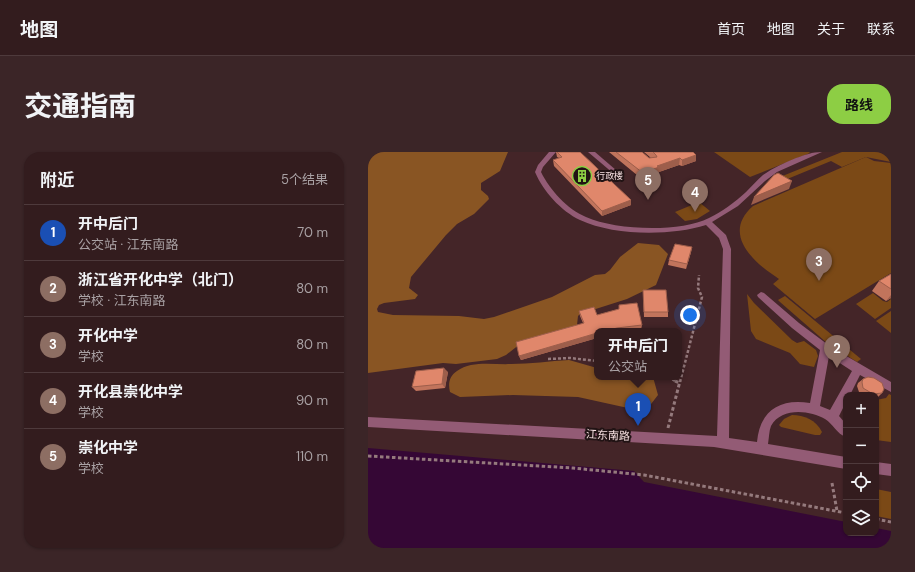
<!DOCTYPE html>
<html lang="zh">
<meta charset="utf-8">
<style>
:root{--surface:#331c1e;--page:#3b2527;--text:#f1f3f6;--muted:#a9a1a4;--line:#4e3a3c;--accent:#8dce44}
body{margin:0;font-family:"DM Sans","Noto Sans SC",sans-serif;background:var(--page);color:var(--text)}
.controls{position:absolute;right:12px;bottom:12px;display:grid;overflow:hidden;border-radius:8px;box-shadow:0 1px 3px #0004}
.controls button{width:36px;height:36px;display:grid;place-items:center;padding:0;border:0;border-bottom:1px solid var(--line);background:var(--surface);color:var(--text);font:20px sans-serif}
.you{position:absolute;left:322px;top:163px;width:14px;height:14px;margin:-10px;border:3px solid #fff;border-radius:50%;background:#1a73e8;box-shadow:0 0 0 6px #1a73e833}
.badge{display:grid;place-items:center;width:26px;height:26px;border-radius:50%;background:var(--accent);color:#fff;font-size:13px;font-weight:700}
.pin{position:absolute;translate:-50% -33px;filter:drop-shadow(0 1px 2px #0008)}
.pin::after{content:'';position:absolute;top:21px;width:14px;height:12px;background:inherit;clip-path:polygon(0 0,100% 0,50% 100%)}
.popup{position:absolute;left:226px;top:176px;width:88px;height:52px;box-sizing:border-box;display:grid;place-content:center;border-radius:8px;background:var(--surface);filter:drop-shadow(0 1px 3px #0005);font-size:13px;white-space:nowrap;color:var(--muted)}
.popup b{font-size:15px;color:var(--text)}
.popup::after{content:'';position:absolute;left:50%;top:100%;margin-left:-8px;border:8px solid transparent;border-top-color:var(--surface)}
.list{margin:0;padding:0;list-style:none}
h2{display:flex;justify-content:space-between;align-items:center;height:52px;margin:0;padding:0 16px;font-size:17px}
h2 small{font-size:13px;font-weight:400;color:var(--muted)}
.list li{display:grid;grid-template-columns:26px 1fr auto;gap:12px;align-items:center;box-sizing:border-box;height:56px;padding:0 16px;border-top:1px solid var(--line)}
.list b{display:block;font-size:15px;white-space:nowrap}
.list p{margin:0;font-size:13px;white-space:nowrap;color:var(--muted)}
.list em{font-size:13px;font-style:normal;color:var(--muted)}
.icon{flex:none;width:22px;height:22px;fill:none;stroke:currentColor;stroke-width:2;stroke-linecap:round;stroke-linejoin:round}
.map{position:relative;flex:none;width:523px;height:396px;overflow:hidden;border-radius:16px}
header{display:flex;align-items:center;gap:24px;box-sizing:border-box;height:56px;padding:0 20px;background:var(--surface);border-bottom:1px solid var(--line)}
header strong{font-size:19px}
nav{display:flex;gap:22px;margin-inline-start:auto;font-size:14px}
.intro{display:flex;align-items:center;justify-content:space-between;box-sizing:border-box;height:96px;padding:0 24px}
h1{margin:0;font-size:28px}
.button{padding:10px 18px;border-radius:16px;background:var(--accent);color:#111;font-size:14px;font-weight:700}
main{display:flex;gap:24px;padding:0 24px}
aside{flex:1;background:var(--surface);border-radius:16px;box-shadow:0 1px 3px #0004}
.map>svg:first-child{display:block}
.green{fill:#7b4916}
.forest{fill:#895523}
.water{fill:#350735}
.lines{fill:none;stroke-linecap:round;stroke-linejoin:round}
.path-far1{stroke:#957a7d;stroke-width:2.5;stroke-dasharray:3 2;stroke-linecap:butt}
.path{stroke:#957a7d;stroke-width:3;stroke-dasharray:3.5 2.5;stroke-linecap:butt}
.minor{fill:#935b75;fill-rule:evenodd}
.wall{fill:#c1745c}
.shaded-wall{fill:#9d5e4b}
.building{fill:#e0876b;stroke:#9d5e4b}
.labels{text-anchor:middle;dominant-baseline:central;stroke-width:4;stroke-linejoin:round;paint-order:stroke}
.far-poi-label{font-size:9px;fill:#f7e1e2;stroke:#211314;text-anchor:start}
.street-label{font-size:11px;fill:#f7e1e2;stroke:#211314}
</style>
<header>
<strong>地图</strong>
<nav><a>首页</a><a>地图</a><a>关于</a><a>联系</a></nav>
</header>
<div class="intro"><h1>交通指南</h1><a class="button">路线</a></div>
<main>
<aside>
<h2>附近<small>5个结果</small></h2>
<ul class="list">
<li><span class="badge" style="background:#1a4fb4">1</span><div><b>开中后门</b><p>公交站 · 江东南路</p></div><em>70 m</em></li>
<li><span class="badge" style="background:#8d6e63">2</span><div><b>浙江省开化中学（北门）</b><p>学校 · 江东南路</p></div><em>80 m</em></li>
<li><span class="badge" style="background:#8d6e63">3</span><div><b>开化中学</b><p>学校</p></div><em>80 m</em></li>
<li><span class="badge" style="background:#8d6e63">4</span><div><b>开化县崇化中学</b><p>学校</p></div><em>90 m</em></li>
<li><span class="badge" style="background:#8d6e63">5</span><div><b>崇化中学</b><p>学校</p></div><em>110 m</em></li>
</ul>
</aside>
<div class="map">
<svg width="523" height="396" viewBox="0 0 523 396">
<rect width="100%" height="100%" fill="#442528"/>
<g class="green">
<path d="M346 0H441L442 1 382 25Z"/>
<path d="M474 0H516L523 3V10L498 5 474 15 463 9 412 30 407 27Z"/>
<path d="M498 5 506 9 523 11V121L447 167 405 132 411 127C386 111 353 82 385 54Z"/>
<path d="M331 50 342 59 329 67 317 69 307 60Z"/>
<path d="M505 141 515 149 519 150 523 147V156L507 167 488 152Z"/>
<path d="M379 142 386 151 424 188 429 191 436 189 448 198 450 204 446 215 432 212 422 201 388 187 383 179Z"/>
<path d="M417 144 493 207 489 210 459 191 412 150 410 148Z"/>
<path d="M523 159V181L508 169Z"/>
<path d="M521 242 523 243V290L508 288V248L518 246Z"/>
<path d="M424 263C436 263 448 268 454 280L452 283H447L413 275 411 273 416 267Z"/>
<path d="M508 337 523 340V367L508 364Z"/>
</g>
<g class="forest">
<path d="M0 0H140L132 19 113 31V38L120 44 121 47 106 62 89 72 78 83 43 125 41 136 50 143 47 147 16 151 11 153 9 157 10 160 25 163 91 164 116 167 126 165 184 145 227 123 237 122 242 118 252 105 270 91 291 93 300 102 288 133 259 147 212 162 210 164 209 173 152 192 138 203 129 207 88 212 75 211 0 221Z"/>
<path d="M201 208 229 216V225H285L290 243 280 256 269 258 210 245 145 243 92 245 82 240C80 232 81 224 89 219 104 208 126 213 143 212 162 212 182 209 201 208Z"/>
</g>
<path class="water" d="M0 296 266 319 276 330 478 370V381H508V376L523 379V396H0Z"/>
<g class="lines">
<g class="path-far1">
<path d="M180 207 202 206 229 209"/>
<path d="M300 225 309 230"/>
<path d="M312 230 334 145 330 136 331 123"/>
</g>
<g class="path">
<path d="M307 229 312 231"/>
<path d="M300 276 312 229"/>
<path d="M0 304 205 316 276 323 478 361"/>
<path d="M464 331 469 359"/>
<path d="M508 367 523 370"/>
</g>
<g class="minor">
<path d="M181 0H188L175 15 173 20C182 38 199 57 218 65 247 78 311 81 341 66 354 60 367 50 378 40 384 34 389 28 395 23 405 16 416 11 428 6 437 3 444 0 454 0L409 20 397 29 370 54 344 70 358 83 363 97 361 286 389 290C392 259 411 246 442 251L452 198 424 176 390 145 389 143 393 140 396 141 431 171 463 195 523 230V240L492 223 482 243H478V250L471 264 478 272V285C469 282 465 272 457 267 442 258 413 255 403 274 401 279 401 286 400 292L478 305V317L346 295 0 275V265L349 284 355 97 351 86 338 73C303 84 246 84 212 68 193 59 175 39 167 20L170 13ZM461 204 484 219 462 258 452 254Z"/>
<path d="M220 0H227L256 25V27H252Z"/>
<path d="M508 310 523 312V324L508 322Z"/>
</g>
</g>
<g class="wall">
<path d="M188 0H212L263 48V53L234 64 186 14 185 8 191 6 189 5Z"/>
<path d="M241 0H274L281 6H283L276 0H325L328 3V9L314 14 311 13 291 20V22L275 28Z"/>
<path d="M324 95 323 100 318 117 300 113 301 108Z"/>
<path d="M523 122V146L518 149 504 139 511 129Z"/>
<path d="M275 138 300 160V165H276Z"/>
<path d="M251 153 274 173 273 178 262 179H229V186L153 208 151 204 215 171 212 164 211 159 229 163 251 157Z"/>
<path d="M80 220 77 236 48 239 44 235Z"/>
<path d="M495 227 514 241 509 246H508V243H495L491 240 489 234 490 231Z"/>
</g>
<g class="shaded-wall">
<path d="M328 3V9L314 14V8Z"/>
<path d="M312 6 311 13 291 20V22L275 28V21L289 14Z"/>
<path d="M424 29 421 37 383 53 386 45Z"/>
<path d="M263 48V53L234 64V59Z"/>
<path d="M324 95 323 100 318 117 319 112Z"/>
<path d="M523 143V146L518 149Z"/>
<path d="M249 176V179H237Z"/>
<path d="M229 181V186L153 208 151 204Z"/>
<path d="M76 216 80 220 77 236 74 232Z"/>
</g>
<g class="building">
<path d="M189 0H212L263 48 234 59 185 8 194 5Z"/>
<path d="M248 0H274L281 6 289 5 288 3 285 0H325L328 3 314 8 312 6 289 14 291 15 275 21Z"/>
<path d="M410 21 424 29 386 45 406 23Z"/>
<path d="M307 92 324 95 319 112 301 108Z"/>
<path d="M523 122V137L511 129Z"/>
<path d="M275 138H298L300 160H276Z"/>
<path d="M269 151 274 173 249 176 237 179H229V181L151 204 148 190 216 171 211 159 226 155 229 163 251 157V153Z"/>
<path d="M76 216 74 232 44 235 48 219Z"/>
<path d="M500 225 506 226 514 231 516 237 514 241 505 242 495 236 494 230 495 227Z"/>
</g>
<defs>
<symbol id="building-ring" viewBox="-11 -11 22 22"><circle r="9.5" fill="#211314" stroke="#8dce44" stroke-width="1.5"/><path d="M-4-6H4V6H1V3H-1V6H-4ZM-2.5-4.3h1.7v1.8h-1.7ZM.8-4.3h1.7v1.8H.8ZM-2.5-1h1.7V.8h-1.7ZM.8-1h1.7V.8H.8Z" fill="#8dce44"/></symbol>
</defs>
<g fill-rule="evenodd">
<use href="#building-ring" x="203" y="13" width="22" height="22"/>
</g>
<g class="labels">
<g class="far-poi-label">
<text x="228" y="24">行政楼</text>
</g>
<g class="street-label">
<text transform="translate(240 283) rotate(3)">江东南路</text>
</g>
</g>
</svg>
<div class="controls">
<button>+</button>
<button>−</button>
<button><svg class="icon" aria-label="locate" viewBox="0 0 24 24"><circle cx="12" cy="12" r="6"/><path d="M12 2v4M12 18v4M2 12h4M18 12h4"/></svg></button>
<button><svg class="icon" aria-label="layers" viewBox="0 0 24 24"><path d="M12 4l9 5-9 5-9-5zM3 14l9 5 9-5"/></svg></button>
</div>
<div class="you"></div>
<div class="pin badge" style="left:270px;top:274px;background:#1a4fb4">1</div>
<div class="popup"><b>开中后门</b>公交站</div>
<div class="pin badge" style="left:469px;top:216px;background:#8d6e63">2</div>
<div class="pin badge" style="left:451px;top:129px;background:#8d6e63">3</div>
<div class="pin badge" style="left:327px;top:60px;background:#8d6e63">4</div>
<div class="pin badge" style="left:280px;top:48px;background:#8d6e63">5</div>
</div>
</main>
